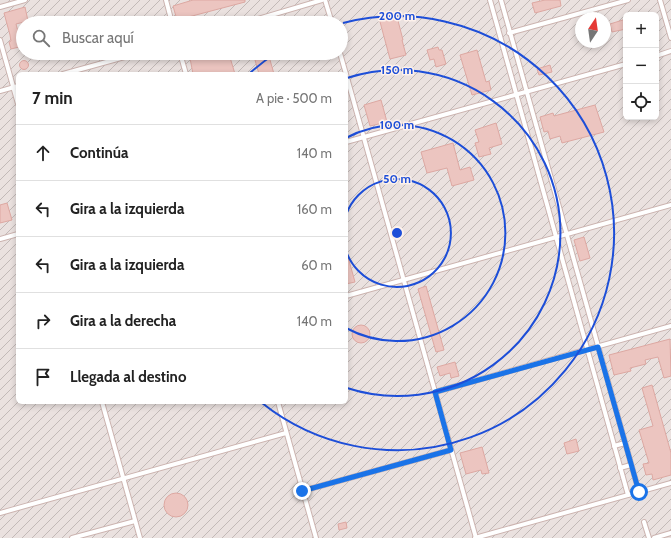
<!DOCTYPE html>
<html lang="es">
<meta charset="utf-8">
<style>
:root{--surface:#fff;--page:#f2f2f2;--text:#222;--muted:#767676;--line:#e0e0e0}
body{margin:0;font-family:Cabin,sans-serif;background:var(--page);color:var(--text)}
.controls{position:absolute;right:12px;top:12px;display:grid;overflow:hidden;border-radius:6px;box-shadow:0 2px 6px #0003}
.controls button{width:36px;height:36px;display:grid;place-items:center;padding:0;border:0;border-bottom:1px solid var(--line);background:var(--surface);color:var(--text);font:20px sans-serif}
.compass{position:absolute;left:575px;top:12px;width:36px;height:36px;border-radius:50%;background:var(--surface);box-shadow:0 2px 6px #0003;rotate:13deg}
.stop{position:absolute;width:12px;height:12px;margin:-9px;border:3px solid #1a73e8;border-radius:50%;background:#fff}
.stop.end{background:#1a73e8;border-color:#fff;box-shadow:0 1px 4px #0008}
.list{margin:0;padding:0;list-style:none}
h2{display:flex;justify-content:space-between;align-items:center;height:52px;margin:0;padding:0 16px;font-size:17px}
h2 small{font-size:13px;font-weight:400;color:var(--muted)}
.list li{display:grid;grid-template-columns:26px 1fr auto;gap:12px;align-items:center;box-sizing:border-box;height:56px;padding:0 16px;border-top:1px solid var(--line)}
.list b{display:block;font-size:15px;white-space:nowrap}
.list em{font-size:13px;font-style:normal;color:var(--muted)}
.icon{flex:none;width:22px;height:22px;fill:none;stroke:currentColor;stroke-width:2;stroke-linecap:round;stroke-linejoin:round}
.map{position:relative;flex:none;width:671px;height:538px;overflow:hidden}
.search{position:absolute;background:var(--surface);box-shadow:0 2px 6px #0003;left:16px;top:16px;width:332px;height:44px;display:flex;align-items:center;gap:10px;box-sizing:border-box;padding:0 14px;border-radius:22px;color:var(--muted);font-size:15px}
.panel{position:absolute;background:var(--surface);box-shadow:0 2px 6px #0003;left:16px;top:72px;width:332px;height:332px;border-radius:6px}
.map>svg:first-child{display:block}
.industrial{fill:url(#industrial-furrows);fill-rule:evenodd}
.building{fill:#ecc5c0;stroke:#dda8a2}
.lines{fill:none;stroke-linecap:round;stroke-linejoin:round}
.lane-casing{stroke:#ccb4b0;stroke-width:6}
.lane{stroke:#fff;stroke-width:4}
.route{stroke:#1a73e8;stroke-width:5}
.ring{fill:none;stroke:#1d4ed8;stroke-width:2}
.centre{fill:#1d4ed8;stroke:#fdf1eb;stroke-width:2}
.ring-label{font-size:12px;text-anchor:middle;font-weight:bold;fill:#1d4ed8;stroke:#fdf1eb;stroke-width:3;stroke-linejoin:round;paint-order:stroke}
</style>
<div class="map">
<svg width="671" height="538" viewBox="0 0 671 538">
<defs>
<pattern id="industrial-furrows" width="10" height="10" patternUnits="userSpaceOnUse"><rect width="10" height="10" fill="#eae1df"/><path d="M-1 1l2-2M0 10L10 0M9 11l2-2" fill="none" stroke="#c2b9b7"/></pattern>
</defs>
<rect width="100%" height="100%" fill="#f9ece5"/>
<path class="industrial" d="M0 0H671V538H0ZM626 15H656V117H626ZM581 18H605V42H581ZM23 23H341V53H23ZM18 74H346V402H18Z"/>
<g class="building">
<path d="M193 0H245V2L177 20 173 6Z"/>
<path d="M545 0H560L561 6 535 13 532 3Z"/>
<path d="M25 7 28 21 16 24 20 39 23 38V46L11 49 9 42 11 41 10 35 4 13Z"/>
<path d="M396 13 403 40H402L406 55 390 59 379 18Z"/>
<path d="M626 19V29L612 32 610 24Z"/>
<path d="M438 47 439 50H442L446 64 436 67 434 59 430 60 427 50Z"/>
<path d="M477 50 486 82 489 81 491 90 472 95 460 55Z"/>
<path d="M189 53H217L218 57 229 54 235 74H193Z"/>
<path d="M253 53H268L274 74H259Z"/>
<circle cx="24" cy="65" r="4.5"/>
<path d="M550 65 552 72 539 75 537 69Z"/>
<path d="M381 100 387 122 370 126 364 105Z"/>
<path d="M595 105 604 132 562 143 560 136 550 139 548 131 544 132 540 117 553 113 554 116Z"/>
<path d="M496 123 502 144 489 148 491 154 479 157 475 143 479 142 475 130Z"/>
<path d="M453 143 460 170 470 167 474 180 452 186 447 168 427 173 421 152Z"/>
<path d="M7 203 12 220 0 223V205Z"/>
<path d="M584 237 590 258 580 261 574 240Z"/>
<path d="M346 257H348L355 282 346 284Z"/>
<path d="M426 286 444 350 436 352 418 289Z"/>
<circle cx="361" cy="334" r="9"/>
<path d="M670 339 671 376 664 378 658 357 645 360 646 364 630 368 631 371 614 375 609 355Z"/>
<path d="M455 362 459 376 451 378 450 373 440 376 437 367Z"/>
<path d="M652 385 671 453V475L653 480 652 474 646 475 643 464 649 463 639 430 653 426 642 388Z"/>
<path d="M576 439 579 451 567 454 564 443Z"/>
<path d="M482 447 489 473 482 474 481 470 466 474 460 453Z"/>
<circle cx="176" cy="505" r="12"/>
<path d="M346 522 347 528 339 530 338 524Z"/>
</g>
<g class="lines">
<defs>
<g id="lane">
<path d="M166 0 172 23"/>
<path d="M325 0 332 23"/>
<path d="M490 0 628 495"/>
<path d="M501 0 639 492"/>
<path d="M660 0 671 38"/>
<path d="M0 7 25 0"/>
<path d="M244 23 322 0"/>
<path d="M509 33 628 0"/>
<path d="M0 40 18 104"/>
<path d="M180 53 186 74"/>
<path d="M340 53 346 74"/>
<path d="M656 56 671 51"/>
<path d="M63 74 139 53"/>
<path d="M346 74 476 538"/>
<path d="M0 91 18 86"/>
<path d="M346 142 626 64"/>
<path d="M0 239 18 234"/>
<path d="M346 296 671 205"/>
<path d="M435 392 671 326"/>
<path d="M102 402 140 538"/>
<path d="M278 402 316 538"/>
<path d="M614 446 625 443"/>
<path d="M620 468 631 465"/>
<path d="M302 491 451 450"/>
<path d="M0 513 286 433"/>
<path d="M644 522 649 538"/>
<path d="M72 538 135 521"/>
<path d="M475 538 671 483"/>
<path d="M654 538 671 533"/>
</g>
</defs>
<use href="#lane" class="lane-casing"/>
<use href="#lane" class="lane"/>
</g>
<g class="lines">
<path class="route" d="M302 491 451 450 435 392 598 347 639 492"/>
</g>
<g class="ring">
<path d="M346 215A54 54 0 1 1 346 251"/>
<path d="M346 138A108 108 0 1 1 346 328"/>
<path d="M347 78A163 163 0 1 1 347 388"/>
<path d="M250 73A217 217 0 0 1 276 53M343 23A217 217 0 1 1 262 403"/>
</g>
<circle cx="397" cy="233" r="6" class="centre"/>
<g class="ring-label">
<text x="397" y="20">200 m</text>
<text x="397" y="74">150 m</text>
<text x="397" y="129">100 m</text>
<text x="397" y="183">50 m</text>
</g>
</svg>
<div class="controls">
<button>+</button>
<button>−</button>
<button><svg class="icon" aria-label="locate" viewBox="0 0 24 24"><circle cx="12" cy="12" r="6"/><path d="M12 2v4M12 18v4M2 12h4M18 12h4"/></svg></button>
</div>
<svg class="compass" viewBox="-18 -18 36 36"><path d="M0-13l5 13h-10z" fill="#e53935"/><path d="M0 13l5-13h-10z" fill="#767676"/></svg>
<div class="stop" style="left:639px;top:492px"></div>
<div class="stop end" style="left:302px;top:491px"></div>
<div class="search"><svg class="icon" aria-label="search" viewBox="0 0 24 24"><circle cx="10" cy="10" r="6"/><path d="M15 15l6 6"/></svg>Buscar aquí</div>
<section class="panel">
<h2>7 min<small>A pie · 500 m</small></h2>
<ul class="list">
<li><svg class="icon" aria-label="ahead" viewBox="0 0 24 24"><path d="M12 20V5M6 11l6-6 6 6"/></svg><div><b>Continúa</b></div><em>140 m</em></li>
<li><svg class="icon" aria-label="left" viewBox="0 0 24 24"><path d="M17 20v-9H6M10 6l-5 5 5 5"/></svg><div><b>Gira a la izquierda</b></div><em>160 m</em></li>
<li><svg class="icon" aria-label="left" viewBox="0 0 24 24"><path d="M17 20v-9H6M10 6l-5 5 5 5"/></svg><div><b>Gira a la izquierda</b></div><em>60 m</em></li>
<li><svg class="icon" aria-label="right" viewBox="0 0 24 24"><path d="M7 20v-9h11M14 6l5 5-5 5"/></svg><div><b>Gira a la derecha</b></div><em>140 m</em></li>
<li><svg class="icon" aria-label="arrive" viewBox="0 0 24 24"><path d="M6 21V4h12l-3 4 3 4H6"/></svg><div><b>Llegada al destino</b></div></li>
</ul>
</section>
</div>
